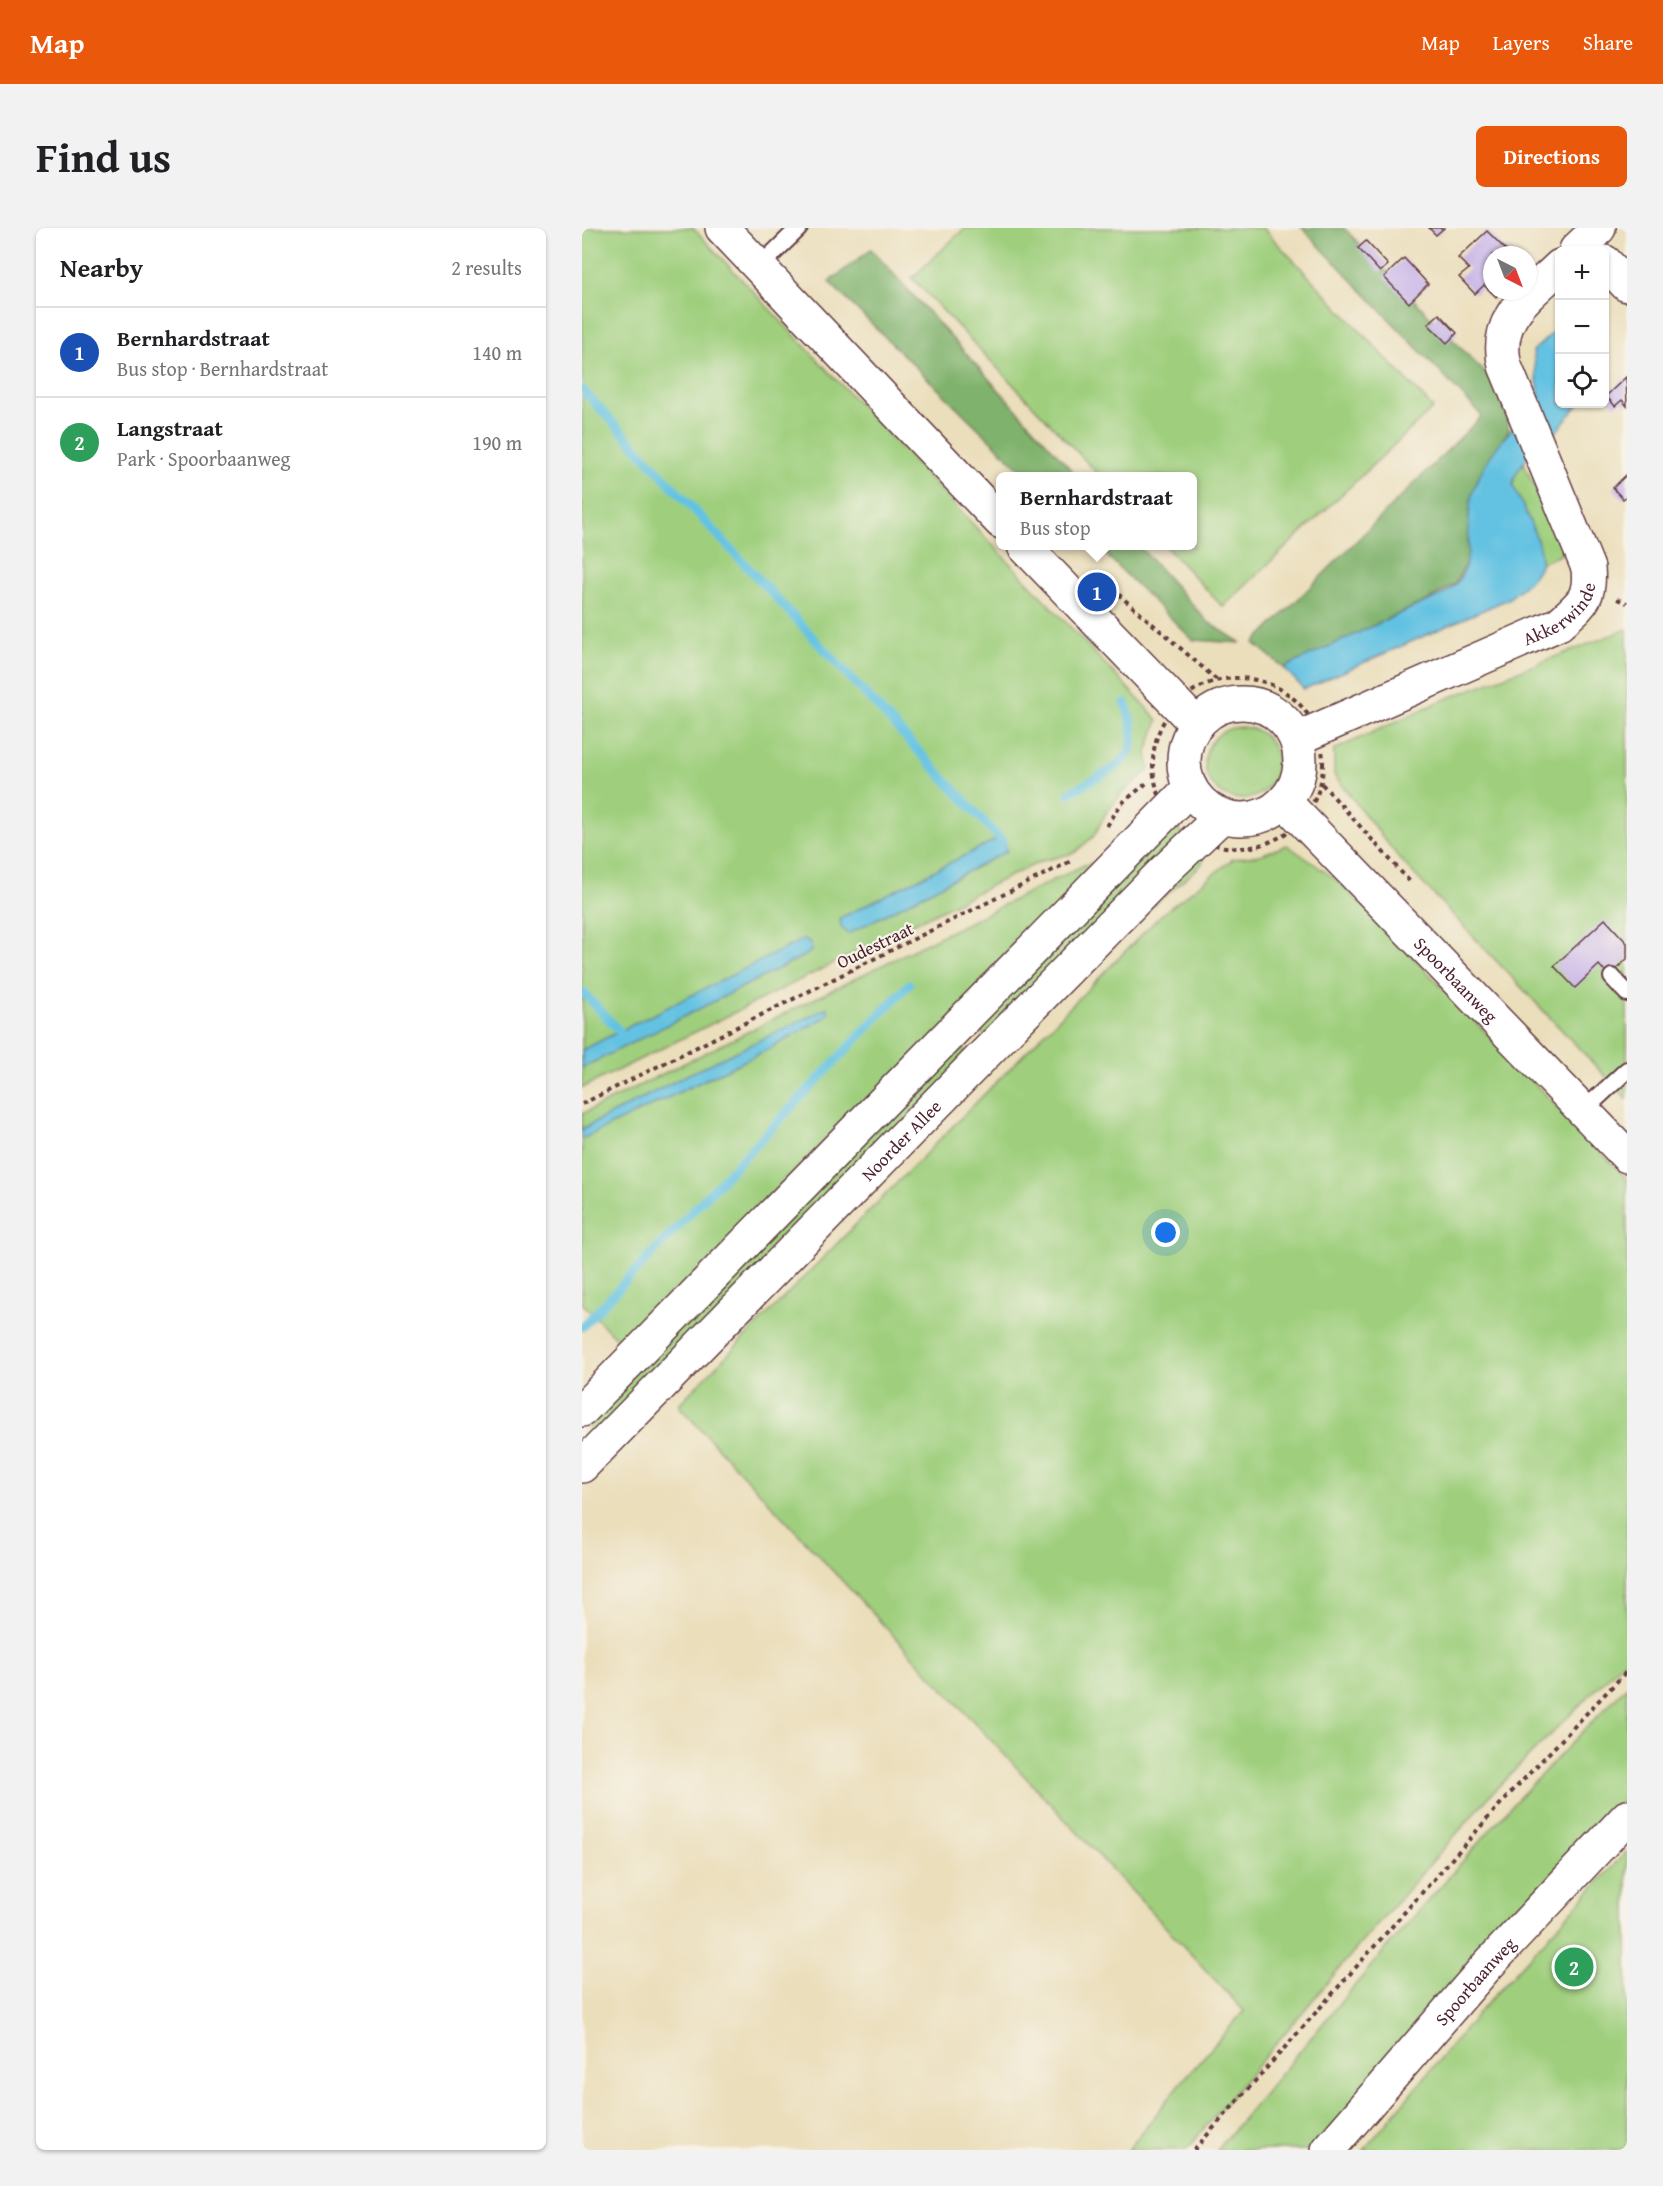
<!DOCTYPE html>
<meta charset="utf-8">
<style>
:root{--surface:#fff;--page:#f2f2f2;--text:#202124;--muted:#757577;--line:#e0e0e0;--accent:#ea580c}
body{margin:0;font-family:"Gentium Book Plus",serif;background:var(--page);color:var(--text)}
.controls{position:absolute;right:18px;top:18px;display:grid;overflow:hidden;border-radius:9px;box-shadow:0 2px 4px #0004}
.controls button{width:54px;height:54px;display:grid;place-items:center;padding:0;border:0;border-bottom:2px solid var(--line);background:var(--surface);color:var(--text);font:30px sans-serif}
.compass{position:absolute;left:901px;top:18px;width:54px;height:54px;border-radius:50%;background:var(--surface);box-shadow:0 2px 4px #0004;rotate:138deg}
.you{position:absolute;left:584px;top:1005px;width:21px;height:21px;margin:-15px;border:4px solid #fff;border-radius:50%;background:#1a73e8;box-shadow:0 0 0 9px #1a73e833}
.badge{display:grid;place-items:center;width:39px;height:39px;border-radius:50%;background:var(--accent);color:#fff;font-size:20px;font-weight:700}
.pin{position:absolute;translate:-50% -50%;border:3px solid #fff;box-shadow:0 2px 6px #0006}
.popup{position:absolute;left:414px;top:244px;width:201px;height:78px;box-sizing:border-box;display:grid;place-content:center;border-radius:9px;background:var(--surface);filter:drop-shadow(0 2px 4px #0005);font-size:20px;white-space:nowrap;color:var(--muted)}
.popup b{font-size:22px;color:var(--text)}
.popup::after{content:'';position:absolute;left:50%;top:100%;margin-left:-12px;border:12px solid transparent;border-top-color:var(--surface)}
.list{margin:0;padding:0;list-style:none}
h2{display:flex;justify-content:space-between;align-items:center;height:78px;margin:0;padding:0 24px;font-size:26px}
h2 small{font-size:20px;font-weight:400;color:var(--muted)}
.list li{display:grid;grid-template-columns:39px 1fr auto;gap:18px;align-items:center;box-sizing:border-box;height:90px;padding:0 24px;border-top:2px solid var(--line)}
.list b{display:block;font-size:22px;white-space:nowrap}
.list p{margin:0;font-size:20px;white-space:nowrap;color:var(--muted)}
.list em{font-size:20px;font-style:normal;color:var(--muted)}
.icon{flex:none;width:33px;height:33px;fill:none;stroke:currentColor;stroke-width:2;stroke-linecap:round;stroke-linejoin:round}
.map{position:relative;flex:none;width:1045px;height:1922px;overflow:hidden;border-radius:9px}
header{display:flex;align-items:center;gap:36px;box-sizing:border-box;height:84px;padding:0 30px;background:var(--accent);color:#fff}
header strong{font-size:28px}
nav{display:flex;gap:33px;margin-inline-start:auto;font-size:21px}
.intro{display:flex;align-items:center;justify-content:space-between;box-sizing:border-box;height:144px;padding:0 36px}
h1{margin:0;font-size:42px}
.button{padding:15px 27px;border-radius:9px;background:var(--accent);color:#fff;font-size:21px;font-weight:700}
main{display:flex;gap:36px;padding:0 36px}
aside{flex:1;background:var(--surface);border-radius:9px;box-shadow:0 2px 4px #0004}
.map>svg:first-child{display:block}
.green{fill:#9fcf7d;stroke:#747754;stroke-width:1.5}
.forest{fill:#7fb26c;stroke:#64684c;stroke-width:1.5}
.water{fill:#64c2e2;stroke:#577086;stroke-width:1.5}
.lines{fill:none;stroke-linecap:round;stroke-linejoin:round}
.stream{stroke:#64c2e2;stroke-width:9}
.building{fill:#c4afe9}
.service-casing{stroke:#623c41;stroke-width:20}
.minor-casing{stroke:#623c41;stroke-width:36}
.tertiary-casing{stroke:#623c41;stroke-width:36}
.path{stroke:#623c41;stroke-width:4;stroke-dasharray:4.5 4.5;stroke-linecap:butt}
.service{stroke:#fff;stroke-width:16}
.minor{stroke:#fff;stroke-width:33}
.tertiary{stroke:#fff;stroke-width:33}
.labels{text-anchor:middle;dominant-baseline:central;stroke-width:4.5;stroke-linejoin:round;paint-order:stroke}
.street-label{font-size:18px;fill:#4a1f2b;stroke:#f7f3e8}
</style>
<header>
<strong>Map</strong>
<nav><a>Map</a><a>Layers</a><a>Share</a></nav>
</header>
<div class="intro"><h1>Find us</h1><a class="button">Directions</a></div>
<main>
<aside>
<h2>Nearby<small>2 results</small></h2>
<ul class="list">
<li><span class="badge" style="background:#1a4fb4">1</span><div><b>Bernhardstraat</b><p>Bus stop · Bernhardstraat</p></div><em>140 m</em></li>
<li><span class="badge" style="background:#2e9e5b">2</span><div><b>Langstraat</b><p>Park · Spoorbaanweg</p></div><em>190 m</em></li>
</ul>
</aside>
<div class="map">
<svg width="1045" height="1922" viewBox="0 0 1045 1922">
<rect width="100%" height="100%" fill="#f7f3e8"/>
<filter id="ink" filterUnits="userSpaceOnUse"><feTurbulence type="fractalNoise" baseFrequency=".0167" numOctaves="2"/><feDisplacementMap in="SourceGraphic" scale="12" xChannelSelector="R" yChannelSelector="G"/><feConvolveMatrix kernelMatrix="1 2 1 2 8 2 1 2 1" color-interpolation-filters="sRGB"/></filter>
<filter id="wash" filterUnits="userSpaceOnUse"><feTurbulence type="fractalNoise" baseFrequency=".008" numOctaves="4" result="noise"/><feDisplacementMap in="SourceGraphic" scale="24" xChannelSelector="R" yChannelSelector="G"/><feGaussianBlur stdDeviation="1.35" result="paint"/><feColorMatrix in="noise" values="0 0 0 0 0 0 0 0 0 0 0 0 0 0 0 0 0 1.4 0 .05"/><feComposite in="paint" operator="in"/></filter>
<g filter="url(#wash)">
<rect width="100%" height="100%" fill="#ebdebb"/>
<g class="green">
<path d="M0 0H111L576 492 565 524 567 542 540 565 524 585 512 608 492 625 460 633 434 645 0 860Z"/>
<path d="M383 0H681L851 180 641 379 583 318H611V248H518L330 50Z"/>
<path d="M941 235 985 324 959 335 956 315 931 257 932 248Z"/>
<path d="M1045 401V871L817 630 752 547V522L859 473Z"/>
<circle cx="659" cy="535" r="36"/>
<path d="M588 592 603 609 406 811 391 796Z"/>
<path d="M705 617 752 650 799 696 1045 951V1430L912 1563 778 1716 604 1922H546L598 1856 662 1783 96 1177 579 687 651 631 678 627Z"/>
<path d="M618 624 622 630 619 637 534 709Z"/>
<path d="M525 633 46 1123 0 1075V886L502 637Z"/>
<path d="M375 813 388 829 16 1209 2 1194Z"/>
<path d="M1045 1458V1567L731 1922H635L795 1731 929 1578Z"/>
<path d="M1045 1623V1922H782L898 1783Z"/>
</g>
<g class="forest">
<path d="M720 0H762L911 153 920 157 927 202 906 233 886 300V330L873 356 848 371 702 440 672 415 900 188Z"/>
<path d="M289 21 495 248H445L247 54Z"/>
<path d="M515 318H557L626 394 659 415 611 412Z"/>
</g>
<g class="water">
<path d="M977 99 978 176H997C989 185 981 196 972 206 957 221 934 234 931 257 938 274 964 320 958 337 952 352 938 361 926 371L722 461 702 440C743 420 784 401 826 382 840 375 864 368 874 356 895 330 881 293 891 263 904 226 930 199 958 173L951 123Z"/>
<path d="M421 608 425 623 266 706 259 699 258 690Z"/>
<path d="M222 711 229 715V723L224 727 0 840V822Z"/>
<path d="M245 780 247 785 244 789 187 821 0 911V901L105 847Z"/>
</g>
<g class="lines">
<g class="stream">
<path d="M0 161 421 614"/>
<path d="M487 565C532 539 567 534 543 475"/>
<path d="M0 763 41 807"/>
<path d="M0 1099 327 756"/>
</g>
</g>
<g id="blocks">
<g class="building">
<path d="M847 0H862L854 7Z"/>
<path d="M905 3 929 27H910V63H919L914 69 902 57 893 66 877 49 887 41 876 30Z"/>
<path d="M784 13 806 37 798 44 776 20Z"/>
<path d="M822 30 846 56 827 75 802 49Z"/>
<path d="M857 86 875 105 865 115 846 96Z"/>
<path d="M1044 149 1045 178 1040 172 1033 178 1024 168Z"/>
<path d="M1045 246V268L1041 271 1031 260Z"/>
<path d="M1023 691 1045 715V731L1027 748 1017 737 993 760 972 738Z"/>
</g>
</g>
</g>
<g filter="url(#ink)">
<use href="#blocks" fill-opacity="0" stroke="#623c41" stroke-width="1.5"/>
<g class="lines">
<defs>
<g id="service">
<path d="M177 39 217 0"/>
<path d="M1030 749 1045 765"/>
<path d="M1002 882 1045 842"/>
</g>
<g id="minor">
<path d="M994 22 1017 0"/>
<path d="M1023 34 1045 57"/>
<path id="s1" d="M714 511 977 396C999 376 1009 371 1006 340L923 138C911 90 946 69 978 38"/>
<path id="s2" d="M746 1922 905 1738 1045 1589"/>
</g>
<g id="tertiary">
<path d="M140 0 419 294"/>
<path d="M442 318 615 497"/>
<circle cx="660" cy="533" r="58"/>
<path id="s3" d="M702 573 1045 928"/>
<path d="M0 1182 608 560"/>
<path id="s4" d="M0 1238 580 645 639 589"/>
</g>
</defs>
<use href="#service" class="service-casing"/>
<use href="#minor" class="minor-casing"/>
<use href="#tertiary" class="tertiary-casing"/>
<g class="path">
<path d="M536 366 635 452"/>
<path d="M1035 371 1045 375"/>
<circle cx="656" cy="535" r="85"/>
<path d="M740 556 830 656"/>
<path d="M525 598 539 576 566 554"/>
<path d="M0 876 491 632"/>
<path d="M612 1922 922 1572 1045 1443"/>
</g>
<use href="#service" class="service"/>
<use href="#minor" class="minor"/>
<use href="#tertiary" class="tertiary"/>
</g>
</g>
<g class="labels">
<g class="street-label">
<text stroke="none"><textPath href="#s1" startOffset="294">Akkerwinde</textPath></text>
<text transform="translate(293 717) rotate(-26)">Oudestraat</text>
<text stroke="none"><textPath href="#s3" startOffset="248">Spoorbaanweg</textPath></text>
<text stroke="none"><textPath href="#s4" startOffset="456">Noorder Allee</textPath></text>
<text stroke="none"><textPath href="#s2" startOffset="224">Spoorbaanweg</textPath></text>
</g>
</g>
</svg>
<div class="controls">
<button>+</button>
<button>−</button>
<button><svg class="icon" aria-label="locate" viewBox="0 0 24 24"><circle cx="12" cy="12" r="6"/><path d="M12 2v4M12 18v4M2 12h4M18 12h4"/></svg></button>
</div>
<svg class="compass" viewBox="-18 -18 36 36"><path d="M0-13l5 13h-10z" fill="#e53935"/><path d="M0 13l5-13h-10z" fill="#757577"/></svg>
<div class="you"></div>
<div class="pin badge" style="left:515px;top:364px;background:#1a4fb4">1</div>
<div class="popup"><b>Bernhardstraat</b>Bus stop</div>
<div class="pin badge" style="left:992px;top:1739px;background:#2e9e5b">2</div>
</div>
</main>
